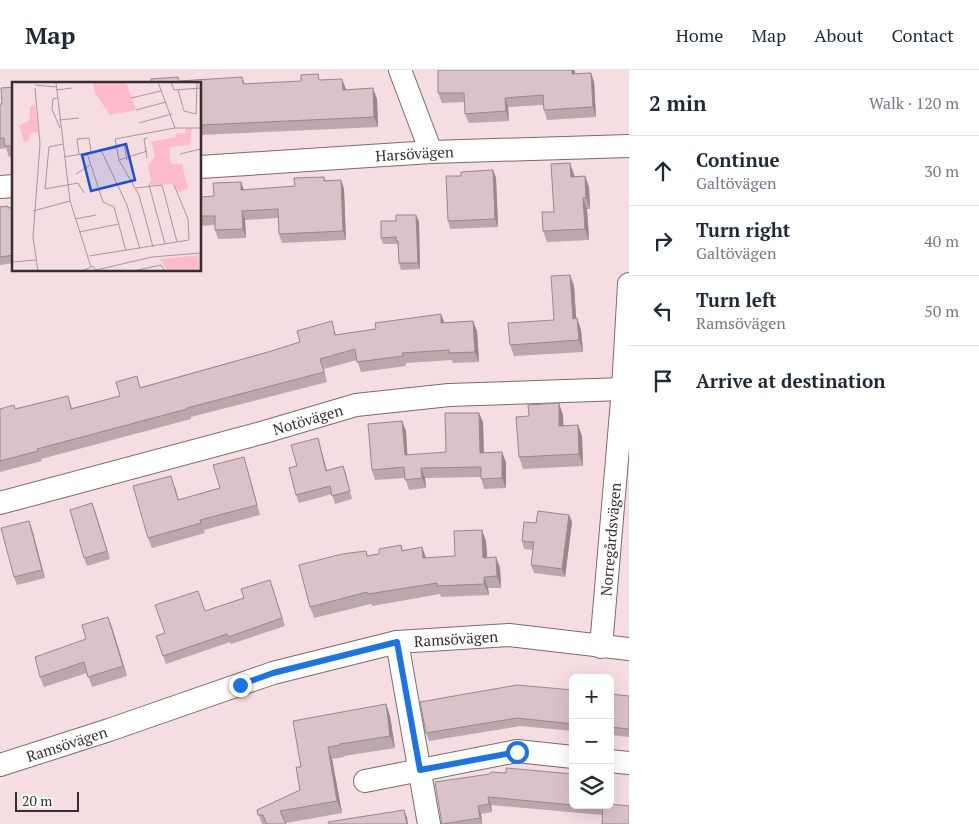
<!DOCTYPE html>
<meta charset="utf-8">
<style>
:root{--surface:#fff;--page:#f6f6f7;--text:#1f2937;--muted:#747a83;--line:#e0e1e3}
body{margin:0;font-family:"PT Serif",serif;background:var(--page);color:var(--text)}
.controls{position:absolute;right:15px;bottom:15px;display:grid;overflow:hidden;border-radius:8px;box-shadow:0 5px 20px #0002}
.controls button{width:45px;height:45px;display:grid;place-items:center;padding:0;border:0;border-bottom:1px solid var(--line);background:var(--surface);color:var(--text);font:25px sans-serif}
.scale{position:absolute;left:15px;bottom:12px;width:64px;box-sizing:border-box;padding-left:5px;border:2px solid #372e30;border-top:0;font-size:14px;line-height:18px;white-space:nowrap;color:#372e30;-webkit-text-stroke:4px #fff;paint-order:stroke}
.stop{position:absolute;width:15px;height:15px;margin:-11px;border:4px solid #1a73e8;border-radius:50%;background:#fff}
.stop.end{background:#1a73e8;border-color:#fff;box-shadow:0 1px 5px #0008}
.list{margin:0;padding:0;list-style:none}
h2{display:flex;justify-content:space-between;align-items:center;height:65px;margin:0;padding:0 20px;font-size:21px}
h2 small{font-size:16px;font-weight:400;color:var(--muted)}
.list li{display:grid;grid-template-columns:32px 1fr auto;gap:15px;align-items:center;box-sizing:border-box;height:70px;padding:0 20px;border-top:1px solid var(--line)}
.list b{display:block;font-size:19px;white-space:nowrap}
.list p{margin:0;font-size:16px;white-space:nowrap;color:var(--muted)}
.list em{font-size:16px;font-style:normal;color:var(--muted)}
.icon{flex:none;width:28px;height:28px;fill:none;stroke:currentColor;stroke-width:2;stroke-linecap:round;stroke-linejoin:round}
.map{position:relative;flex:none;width:629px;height:754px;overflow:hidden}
header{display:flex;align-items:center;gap:30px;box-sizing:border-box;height:70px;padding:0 25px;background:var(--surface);border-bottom:1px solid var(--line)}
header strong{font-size:24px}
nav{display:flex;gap:28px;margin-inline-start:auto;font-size:18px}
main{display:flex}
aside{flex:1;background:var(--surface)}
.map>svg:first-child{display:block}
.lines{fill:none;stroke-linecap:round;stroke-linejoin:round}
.minor-casing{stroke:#7e696e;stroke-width:24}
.minor{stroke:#fff;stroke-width:22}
.wall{fill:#bba7ac}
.shaded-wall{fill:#98888c}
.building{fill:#d9c2c8;stroke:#98888c}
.route{stroke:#1a73e8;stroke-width:6}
.labels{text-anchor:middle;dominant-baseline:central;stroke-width:4;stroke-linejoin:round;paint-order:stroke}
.street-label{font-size:15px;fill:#372e30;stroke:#fff}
.inset-road{fill:none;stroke:#a9979b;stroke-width:1}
.view{fill:#1d4ed8;fill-opacity:0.15;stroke:#1d4ed8;stroke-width:2.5}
.inset-edge{fill:none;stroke:#372e30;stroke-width:2.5}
</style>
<header>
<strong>Map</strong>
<nav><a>Home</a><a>Map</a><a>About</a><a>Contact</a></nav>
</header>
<main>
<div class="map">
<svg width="629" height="754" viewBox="0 0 629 754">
<rect width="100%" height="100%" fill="#f5dde2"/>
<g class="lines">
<defs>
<g id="minor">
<path d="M400 0 431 82"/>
<path id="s1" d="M200 97 431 82 629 76"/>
<path d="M0 117 14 116"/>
<path id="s2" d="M0 433 261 363 356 335 449 325 623 319"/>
<path d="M397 572 429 754"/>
<path id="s3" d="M601 577 623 319 629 214"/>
<path d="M610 691 629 693"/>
<path id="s4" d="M0 695 109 660 273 603 397 572 509 565 629 579"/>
<path d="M365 711 517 681 573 687"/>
</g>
</defs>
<use href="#minor" class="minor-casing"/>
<use href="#minor" class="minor"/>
</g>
<g class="wall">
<path d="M591 3 594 12 596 47 547 50 544 40 543 35 508 37 509 51 469 53 465 44 464 32 442 33 438 23 575 4Z"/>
<path d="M242 7 245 14 301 11 320 10 346 19 377 29 378 57 200 65V14L180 11Z"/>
<path d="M14 17V86L9 87 6 78 0 79V34H2Z"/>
<path d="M493 100 496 108 498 157 450 159 448 151 461 106Z"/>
<path d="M574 104 575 106H585L589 117 590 139H587L589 170 547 172 543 161Z"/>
<path d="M324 107 325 110H341L344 119 346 170 282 173 279 164 278 148 245 150 246 168 218 169 215 160V155L200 156V127L214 126 241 112 244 120 295 116Z"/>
<path d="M0 137 8 138 14 137V193L0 195Z"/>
<path d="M419 151 420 199 401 200 399 193 398 174H383L381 168Z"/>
<path d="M570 205 574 216 576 248H577L581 260 583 282 514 286 510 275 554 250Z"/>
<path d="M441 244 444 253 473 251 477 261 479 292 453 293 452 290 406 293V296L361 302 357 290 324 299 327 312 191 347V349L41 389 42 391 0 402V339H15L68 326 72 338 120 326 141 317 268 282 335 261 336 265 376 259Z"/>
<path d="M563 345V356L578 355 582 366 583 396 523 399 519 387Z"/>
<path d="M402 351 406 361 407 385 446 382 483 352 484 383 506 392V418L484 419 481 407 425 408 426 418 409 420 405 408 375 410 372 400Z"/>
<path d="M318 368 327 400 343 396 352 429 335 434 332 424 299 433 296 425 297 396Z"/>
<path d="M247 397 260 445 204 460 205 463 152 478 148 468 175 416 179 430 220 418Z"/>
<path d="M95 441 110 489 87 496 84 488Z"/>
<path d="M569 445 572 452 565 507 534 503 531 495 533 480 524 479 522 471 536 453Z"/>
<path d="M29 451 45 508 17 515 14 507Z"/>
<path d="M482 460 486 471 487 488 496 487 500 498 501 518H488L489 525 441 527 440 524 372 536 371 534 314 548 310 537 366 481 368 486 379 484 401 475 403 480 422 477 426 488 455 486Z"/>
<path d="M273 518 285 556 231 574 230 572 166 594 156 566 165 563 205 541Z"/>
<path d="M108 547 127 606 92 617 87 603 44 617 40 607 86 569Z"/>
<path d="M573 620V661L520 656 429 671 426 663Z"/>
<path d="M610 624 629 626V667L610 665Z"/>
<path d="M386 634 390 646 395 678 344 686V687L332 689 342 743 286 753V754H262L257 740 300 720 301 697Z"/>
<path d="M506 703 573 704V735H610L603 745 491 735 492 742 481 744 482 754H442Z"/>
</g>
<g class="shaded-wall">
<path d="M572 0H574L575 1 576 14 572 4Z"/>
<path d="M591 3 594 12 596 47 593 37Z"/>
<path d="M342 9 346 19V30L343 20Z"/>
<path d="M373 18 377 29 378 57 374 47Z"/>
<path d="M505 28 508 37 509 51 506 41Z"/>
<path d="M570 93 574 104 575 118 571 107Z"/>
<path d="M493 100 496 108 498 157 495 149Z"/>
<path d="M585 106 589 117 590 139 586 128Z"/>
<path d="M341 110 344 119 346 170 343 161Z"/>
<path d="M241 112 244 121 241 120Z"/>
<path d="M583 128 587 139 589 170 585 159Z"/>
<path d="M242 141 245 150 246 168 243 159Z"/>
<path d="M416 145 419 151 420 199 418 193Z"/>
<path d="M570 205 574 216 577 260 573 249Z"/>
<path d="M441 244 445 254 441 253Z"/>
<path d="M577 248 581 260 583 282 579 270Z"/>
<path d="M473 251 477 261 479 292 475 282Z"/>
<path d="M559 333 563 345 564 367 559 356Z"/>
<path d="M479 343 483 352 484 393 480 383Z"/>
<path d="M402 351 406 361 408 395 405 385Z"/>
<path d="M578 355 582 366 583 396 579 384Z"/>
<path d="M318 368 320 376 329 409 326 401Z"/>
<path d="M502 382 506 392V418L502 408Z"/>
<path d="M343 396 346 404 352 429 350 421Z"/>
<path d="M421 398 425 408 426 418 422 408Z"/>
<path d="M92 433 95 441 110 489 107 481Z"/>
<path d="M569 445 572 452 565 507 562 499Z"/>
<path d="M29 451 32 459 45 508 42 500Z"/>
<path d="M482 460 486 471 488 499 483 488Z"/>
<path d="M422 477 426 488H423Z"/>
<path d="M496 487 500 498 501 518 497 506Z"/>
<path d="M484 507 488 518 489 525 484 514Z"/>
<path d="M108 547 112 557 127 606 123 596Z"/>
<path d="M386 634 390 646 395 678 390 666Z"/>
<path d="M328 677 332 689 342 743 337 731Z"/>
<path d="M488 727 491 735 492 742 489 734Z"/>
<path d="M478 736 481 744 482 754 480 748Z"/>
<path d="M404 740 407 747 408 754H407Z"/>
</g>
<g class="building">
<path d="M438 0H572V4L591 3 593 37 544 40 543 25 505 28 506 41 465 44 464 23H438Z"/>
<path d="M318 4 319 10 342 9 343 20 373 18 374 47 200 55V14H151V9L178 7 179 11 242 7 243 14 301 11V5Z"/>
<path d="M14 17V76H5L4 68H0V34H2L1 18Z"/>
<path d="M570 93 571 107 585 106 586 128H583L585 159 543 161 542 142H554L551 94Z"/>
<path d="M493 100 495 149 448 151 446 106H461V102Z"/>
<path d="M324 107V111L341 110 343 161 279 164 278 139 242 141 243 159 215 160V146H200V127L214 126 213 113 241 112V120L295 116 294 108Z"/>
<path d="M8 136V138L14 137V185L0 187V137Z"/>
<path d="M396 145H416L418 193H399L398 171H396V167L381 168V151H396Z"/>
<path d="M570 205 573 249 577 248 579 270 510 275 508 253 554 250 551 206Z"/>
<path d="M441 244V253L473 251 475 282 449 283V280L402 283 403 286 357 292 355 279 320 289 324 302 187 338V339L37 379 38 381 0 391V339L14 335 15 339 68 326 71 339 120 326 116 312 137 306 140 318 268 282 300 272 297 261 332 251 335 265 376 259 375 253Z"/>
<path d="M559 333V356L578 355 579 384 519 387 516 347 529 346 528 335Z"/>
<path d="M445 343H479L480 383 502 382V408L481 409V397L421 398 422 408 405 410 404 397 372 400 368 354 402 351 405 385 446 382Z"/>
<path d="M318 368 326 401 343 396 350 421 332 426 330 416 296 425 289 398 297 396 291 375Z"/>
<path d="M244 387 257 435 200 450 201 453 148 468 133 416 171 406 178 430 220 418 213 395Z"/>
<path d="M92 433 107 481 84 488 70 440Z"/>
<path d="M538 441 569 445 562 499 531 495 534 472 522 471 524 452 536 453Z"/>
<path d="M29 451 42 500 14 507 1 458Z"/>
<path d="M482 460 483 488 496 487 497 506 484 507V514L437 516V513L368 524 367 522 310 537 299 495 342 484 366 481 367 486 379 484V479L401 475 402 481 422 477 423 488 455 486 454 461Z"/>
<path d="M270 510 282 548 228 567 227 564 163 586 156 566 165 563 155 535 198 521 205 541 244 528 241 519Z"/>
<path d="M108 547 123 596 88 607 84 592 40 607 35 587 86 569 82 555Z"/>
<path d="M517 615 573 620V654L517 648 426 663 420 632Z"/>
<path d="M610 624 629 626V659L610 657Z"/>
<path d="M386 634 390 666 340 674V675L328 677 337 731 280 741 286 754H267L263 745H258L257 740 300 720 296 697H301L293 651Z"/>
<path d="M506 698 573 704V735L488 727 489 734 478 736 480 748 442 754 435 712 490 704 491 702 506 703Z"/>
<path d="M610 734 629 736V754H602L603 735H610Z"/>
<path d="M578 735H601V737Z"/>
<path d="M404 740 407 754H329L328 752Z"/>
</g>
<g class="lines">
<path class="route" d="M240 615 273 603 397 572 420 700 517 682"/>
</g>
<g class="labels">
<g class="street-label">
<text stroke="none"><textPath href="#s1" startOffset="215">Harsövägen</textPath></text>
<text stroke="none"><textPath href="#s2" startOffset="319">Notövägen</textPath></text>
<text stroke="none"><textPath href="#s3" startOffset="108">Norregårdsvägen</textPath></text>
<text stroke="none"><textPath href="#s4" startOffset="475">Ramsövägen</textPath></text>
<text stroke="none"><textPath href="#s4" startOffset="70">Ramsövägen</textPath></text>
</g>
</g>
<g transform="translate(12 12)">
<rect width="189" height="189" fill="#f5dde2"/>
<path d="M81 0H114L124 28 98 33 83 11ZM23 22 26 50 18 51 17 59 12 60 7 44 18 38V25ZM174 46H180L178 63 157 65 159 82H170L176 107 167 110 161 102 136 103 139 98 136 84 143 74 139 60 163 55 164 51H173ZM189 173V189H155L148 177Z" fill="#fdbbcc"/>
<path class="inset-road" d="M44 0 58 119 79 185M146 0 163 46M159 0 162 8 189 6M23 3 44 5M23 6 28 62 21 155 26 189M44 8 60 6M166 8 172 29 184 32 185 0M45 16 41 17 40 27 48 46M119 16 149 9M124 28 154 20M47 38 67 36M127 41 160 32M135 56 132 57 135 76M51 62 37 65 33 107 66 101 72 111M112 62 115 78M89 68 115 123 128 167M75 71 91 120 102 125 114 169M67 72 65 57 77 56 79 70M168 72 189 67M52 75 104 66M107 78 135 69M64 92 78 83M137 103 153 162M124 106 150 103 165 160M21 129 58 119M63 137 84 133M67 150 107 142M141 165 127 113 107 78 103 57 163 46H189M77 174 177 158 176 137 162 103M0 180 24 178M84 188 140 175 189 171M70 189 81 184 84 188M121 189 149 183 153 189"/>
<path class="view" d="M114 62 123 98 79 109 70 73Z"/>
<rect width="189" height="189" class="inset-edge"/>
</g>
</svg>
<div class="controls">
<button>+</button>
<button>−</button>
<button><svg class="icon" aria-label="layers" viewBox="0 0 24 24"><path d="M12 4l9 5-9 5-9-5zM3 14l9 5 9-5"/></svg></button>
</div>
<div class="scale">20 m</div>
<div class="stop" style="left:517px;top:682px"></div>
<div class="stop end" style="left:240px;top:615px"></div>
</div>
<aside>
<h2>2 min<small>Walk · 120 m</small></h2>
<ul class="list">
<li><svg class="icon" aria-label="ahead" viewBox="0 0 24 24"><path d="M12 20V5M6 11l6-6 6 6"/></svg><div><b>Continue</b><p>Galtövägen</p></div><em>30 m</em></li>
<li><svg class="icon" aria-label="right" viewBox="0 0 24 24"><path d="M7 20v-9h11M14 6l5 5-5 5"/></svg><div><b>Turn right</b><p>Galtövägen</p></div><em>40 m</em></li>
<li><svg class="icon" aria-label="left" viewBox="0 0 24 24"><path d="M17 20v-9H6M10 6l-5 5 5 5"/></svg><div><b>Turn left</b><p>Ramsövägen</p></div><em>50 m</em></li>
<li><svg class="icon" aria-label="arrive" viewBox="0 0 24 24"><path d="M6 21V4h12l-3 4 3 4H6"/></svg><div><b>Arrive at destination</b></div></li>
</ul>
</aside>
</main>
